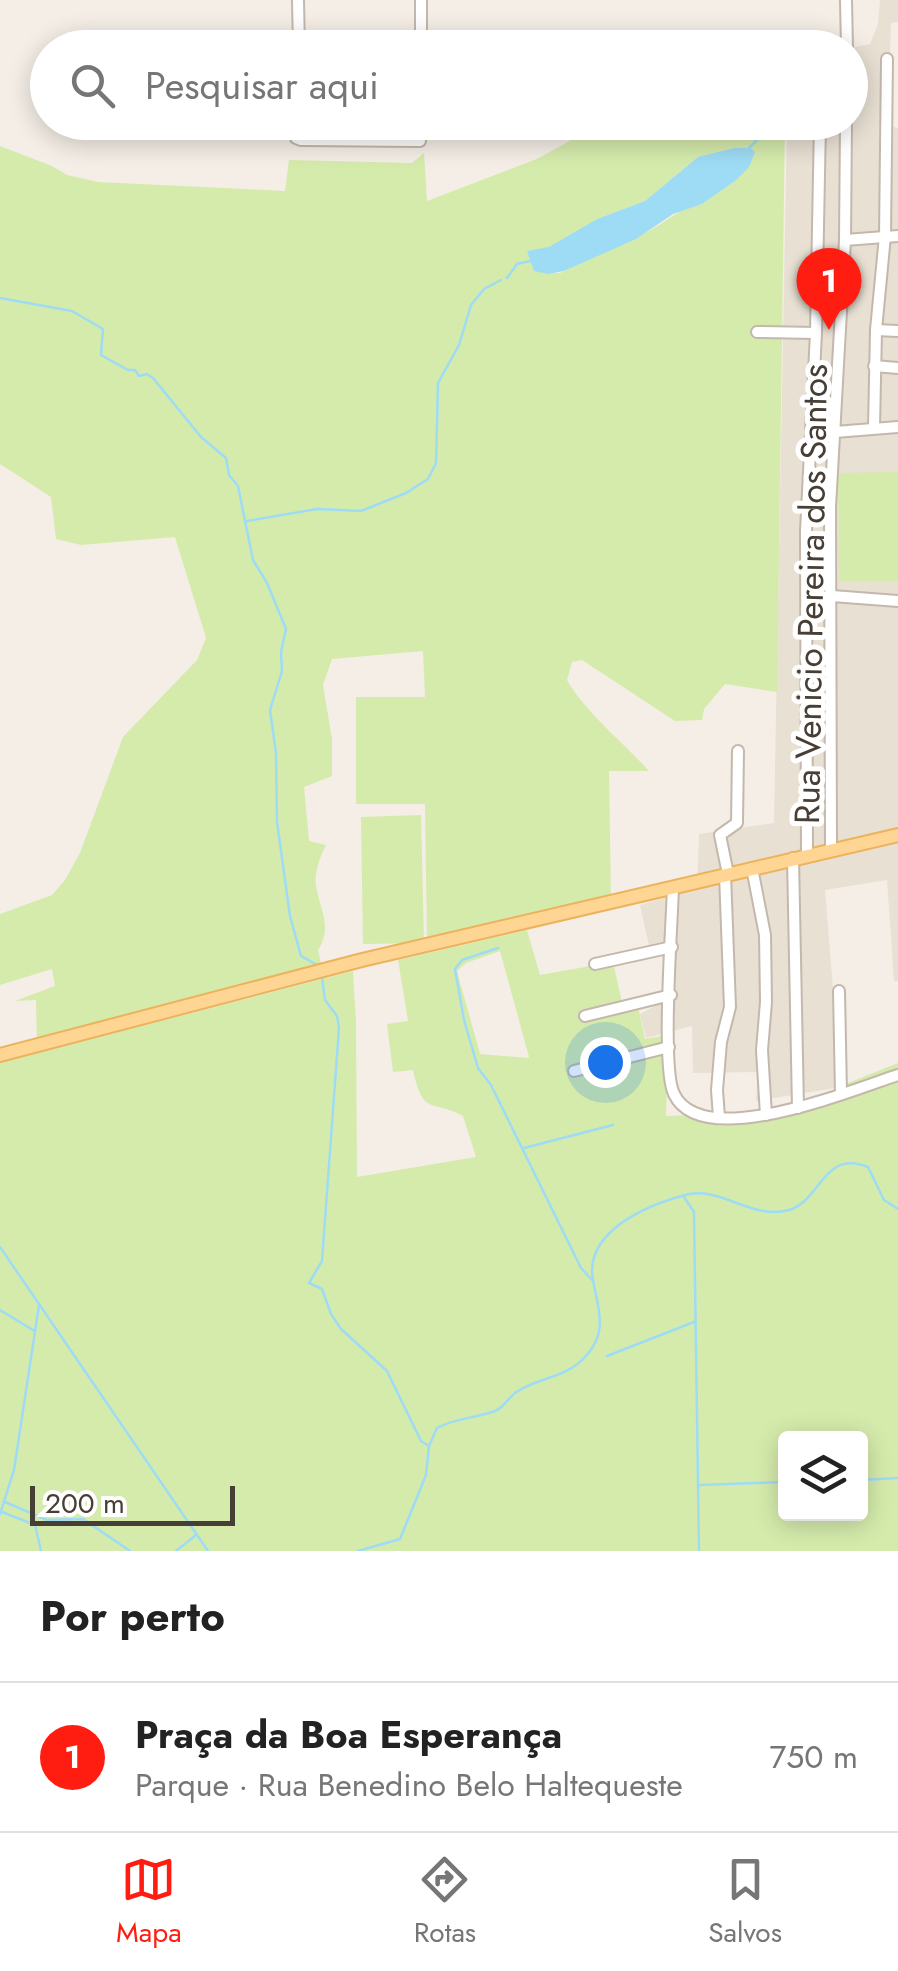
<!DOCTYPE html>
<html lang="pt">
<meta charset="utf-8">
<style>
:root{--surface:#fff;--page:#f2f2f2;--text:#222;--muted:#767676;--line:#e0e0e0;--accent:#ff1d12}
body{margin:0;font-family:Jost,sans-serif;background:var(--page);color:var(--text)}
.controls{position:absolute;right:30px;bottom:30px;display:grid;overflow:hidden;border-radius:10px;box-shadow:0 5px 25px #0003}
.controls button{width:90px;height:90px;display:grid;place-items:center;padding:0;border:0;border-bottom:2px solid var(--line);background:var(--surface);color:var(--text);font:50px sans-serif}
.scale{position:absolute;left:30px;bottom:25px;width:205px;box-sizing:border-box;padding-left:10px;border:5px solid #473e35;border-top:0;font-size:28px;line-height:35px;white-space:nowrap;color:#473e35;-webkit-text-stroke:8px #fff;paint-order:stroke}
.you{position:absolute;left:605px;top:1062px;width:35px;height:35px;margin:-25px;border:8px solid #fff;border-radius:50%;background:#1a73e8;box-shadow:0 0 0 15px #1a73e833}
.badge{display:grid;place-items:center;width:65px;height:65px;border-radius:50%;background:var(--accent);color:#fff;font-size:32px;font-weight:700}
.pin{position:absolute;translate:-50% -82px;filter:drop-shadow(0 2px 5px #0008)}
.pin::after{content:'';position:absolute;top:52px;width:35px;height:30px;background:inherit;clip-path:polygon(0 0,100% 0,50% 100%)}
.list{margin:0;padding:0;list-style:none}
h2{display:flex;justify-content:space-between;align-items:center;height:130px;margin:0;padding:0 40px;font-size:42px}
h2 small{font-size:32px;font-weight:400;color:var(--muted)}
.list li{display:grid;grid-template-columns:65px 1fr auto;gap:30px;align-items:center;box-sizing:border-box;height:150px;padding:0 40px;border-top:2px solid var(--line)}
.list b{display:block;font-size:38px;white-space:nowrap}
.list p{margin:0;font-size:32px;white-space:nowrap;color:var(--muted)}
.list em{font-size:32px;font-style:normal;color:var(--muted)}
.icon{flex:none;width:55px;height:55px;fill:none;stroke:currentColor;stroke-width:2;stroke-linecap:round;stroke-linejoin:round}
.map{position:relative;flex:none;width:898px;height:1551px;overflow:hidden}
.search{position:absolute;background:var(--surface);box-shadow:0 5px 25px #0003;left:30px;right:30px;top:30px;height:110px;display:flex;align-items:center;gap:25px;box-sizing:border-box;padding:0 35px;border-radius:55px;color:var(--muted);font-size:38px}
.sheet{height:280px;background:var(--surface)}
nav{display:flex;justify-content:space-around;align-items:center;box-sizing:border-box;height:140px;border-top:2px solid var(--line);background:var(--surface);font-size:28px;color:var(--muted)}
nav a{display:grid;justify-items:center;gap:5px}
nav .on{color:var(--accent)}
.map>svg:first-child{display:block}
.residential{fill:#e8e0d3}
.green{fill:#d5ebac;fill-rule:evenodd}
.water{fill:#9edbf5}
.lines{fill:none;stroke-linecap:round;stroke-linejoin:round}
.stream{stroke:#9edbf5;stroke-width:2.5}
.minor-casing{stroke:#c3b8ab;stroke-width:14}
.major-casing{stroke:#ecb25c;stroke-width:16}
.minor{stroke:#fff;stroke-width:10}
.major{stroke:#ffd594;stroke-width:12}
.labels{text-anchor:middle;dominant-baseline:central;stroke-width:10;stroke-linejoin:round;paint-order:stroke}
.street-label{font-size:35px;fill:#473e35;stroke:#fff}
</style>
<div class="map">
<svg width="898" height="1551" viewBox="0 0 898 1551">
<rect width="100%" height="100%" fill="#f4eee6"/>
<path class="residential" d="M880 0H898V22L891 23 887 126 898 128V981H894L887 880 825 890 841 1087 756 1101 758 1072 693 1073 692 1026 646 1038 640 1014 672 997 676 949 650 950 640 905 697 889 699 834 774 823 787 123 850 122 851 48 870 44 878 24Z"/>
<g class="green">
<path d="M602 123H785L777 692 725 684 704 709 702 720 675 721 582 660 572 662 567 680C585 712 623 742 649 771H609L611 899 427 943 425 804H356V697H425L423 651 332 659 323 685 332 739V776L304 787 309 841 326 845C320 857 314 872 316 886 320 910 333 927 318 950L322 968 37 1045 36 1000 15 1001 55 986 52 969 0 985V914L52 895 65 880 80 853 123 737 197 660 206 638 175 537 81 545 56 539 51 497 0 464V146L52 166 67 175 98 182 285 191 289 160 412 163 424 153 427 201 537 159ZM698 157 735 181 702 204 684 209 651 230 560 273 535 271 527 251 549 248 597 219 645 201Z"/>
<path d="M898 472V581H839L838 473Z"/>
<path d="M421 815 424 943 363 944 361 817Z"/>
<path d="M527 930 540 975 613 962 622 1002 637 1001 645 1039 668 1035 666 1116 807 1109 838 1087 898 1063V1551H0V1063L353 971 356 1023 357 1177 476 1157 463 1116C432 1099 423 1117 413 1070L393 1072 387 1024 408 1021 398 960ZM500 951 529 1057 528 1058 480 1054 457 971 466 963ZM786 1438H860V1514H786Z"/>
</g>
<path class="water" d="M734 148H750L755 152 749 167 735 181 702 204 673 214 636 239 564 271 548 274 534 271 527 251 549 247 597 219 645 201 698 157Z"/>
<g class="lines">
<g class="stream">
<path d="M749 148 758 139"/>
<path d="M507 278 517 264 530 261"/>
<path d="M0 298 72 311 103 329 101 355 128 370H135L139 376 147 374 153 378 201 437 226 458 229 475 238 486 253 560 267 583 286 629 281 652 282 671 270 710 276 753 277 822 290 916 301 956 317 965"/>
<path d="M247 521 317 509 361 511 406 493 428 479 436 463 438 383 459 345 471 305 484 289 501 280"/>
<path d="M498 948 462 960 455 969 464 1020 478 1068 491 1085 581 1268 592 1280"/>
<path d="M322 977 325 1000 337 1016 339 1028 322 1261 309 1283 322 1289 331 1314 341 1329 387 1371 421 1441 429 1446"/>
<path d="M524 1148 613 1125"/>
<path d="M684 1197 694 1212 699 1551"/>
<path d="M0 1247 208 1551"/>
<path d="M0 1310 33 1330"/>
<path d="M607 1356 694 1322"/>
<path d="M860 1480 898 1478"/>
<path d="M698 1485 786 1482"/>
<path d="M5 1502 47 1520 83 1519 130 1551"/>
<path d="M2 1512 35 1525 41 1551"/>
<path d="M0 1514 14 1470 39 1305"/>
<path d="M176 1551 196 1535"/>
<path d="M358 1551 400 1539 426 1475 429 1446 437 1428C455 1418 477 1418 495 1411 505 1407 509 1396 518 1391 540 1377 566 1378 585 1357 609 1332 598 1309 593 1280 584 1231 648 1205 685 1195 719 1185 753 1221 789 1210 821 1201 823 1149 868 1167L884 1200 898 1209"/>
</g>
<defs>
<g id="minor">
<path d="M298 0 299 48"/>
<path d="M846 0 847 48"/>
<path d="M299 40 421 39"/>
<path d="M421 48V0"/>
<path d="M295 122 296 138 301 140 420 141V122"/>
<path d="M845 240 898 236"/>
<path d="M876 330 898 331"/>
<path d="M757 332 816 333"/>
<path d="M874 366 898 368"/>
<path d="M874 428 876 330 885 236 887 59"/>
<path d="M835 432 898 427"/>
<path d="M832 596 898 601"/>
<path d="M831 849 830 507 845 240 846 122"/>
<path d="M807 855 806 531 816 333 820 122"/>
<path d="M793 858 798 1108"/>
<path d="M752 868 765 935 766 1002 762 1050 766 1115"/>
<path d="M728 874 720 835 737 823 738 751"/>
<path d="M673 887C672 924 661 1068 674 1094 702 1153 854 1089 898 1075"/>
<path d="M595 964 672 947"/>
<path d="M839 991 841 1094"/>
<path d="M585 1016 671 995"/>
<path d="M574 1071 669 1047"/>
<path d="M719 1117 717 1090 721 1042 730 1007 725 874"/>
</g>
<path id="major" d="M0 1055 362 960 898 835"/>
</defs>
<use href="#minor" class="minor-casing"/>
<use href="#major" class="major-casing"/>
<use href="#minor" class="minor"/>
<use href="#major" class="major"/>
</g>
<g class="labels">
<g class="street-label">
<text transform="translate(811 594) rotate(-89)">Rua Venicio Pereira dos Santos</text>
</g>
</g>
</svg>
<div class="controls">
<button><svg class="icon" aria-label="layers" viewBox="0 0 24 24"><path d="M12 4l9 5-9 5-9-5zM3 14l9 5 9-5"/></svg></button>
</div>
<div class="scale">200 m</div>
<div class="you"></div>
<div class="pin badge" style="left:829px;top:330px">1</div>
<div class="search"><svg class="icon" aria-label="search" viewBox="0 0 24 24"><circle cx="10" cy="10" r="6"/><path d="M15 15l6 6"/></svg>Pesquisar aqui</div>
</div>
<section class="sheet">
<h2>Por perto<small></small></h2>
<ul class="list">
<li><span class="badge">1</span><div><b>Praça da Boa Esperança</b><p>Parque · Rua Benedino Belo Haltequeste</p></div><em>750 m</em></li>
</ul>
</section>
<nav>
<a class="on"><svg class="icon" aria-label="map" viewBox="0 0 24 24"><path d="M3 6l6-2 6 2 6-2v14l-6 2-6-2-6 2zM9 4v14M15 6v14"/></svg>Mapa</a>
<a><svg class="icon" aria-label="directions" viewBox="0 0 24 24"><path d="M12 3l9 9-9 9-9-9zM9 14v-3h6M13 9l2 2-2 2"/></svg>Rotas</a>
<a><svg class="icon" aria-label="saved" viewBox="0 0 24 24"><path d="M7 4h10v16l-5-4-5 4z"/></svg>Salvos</a>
</nav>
